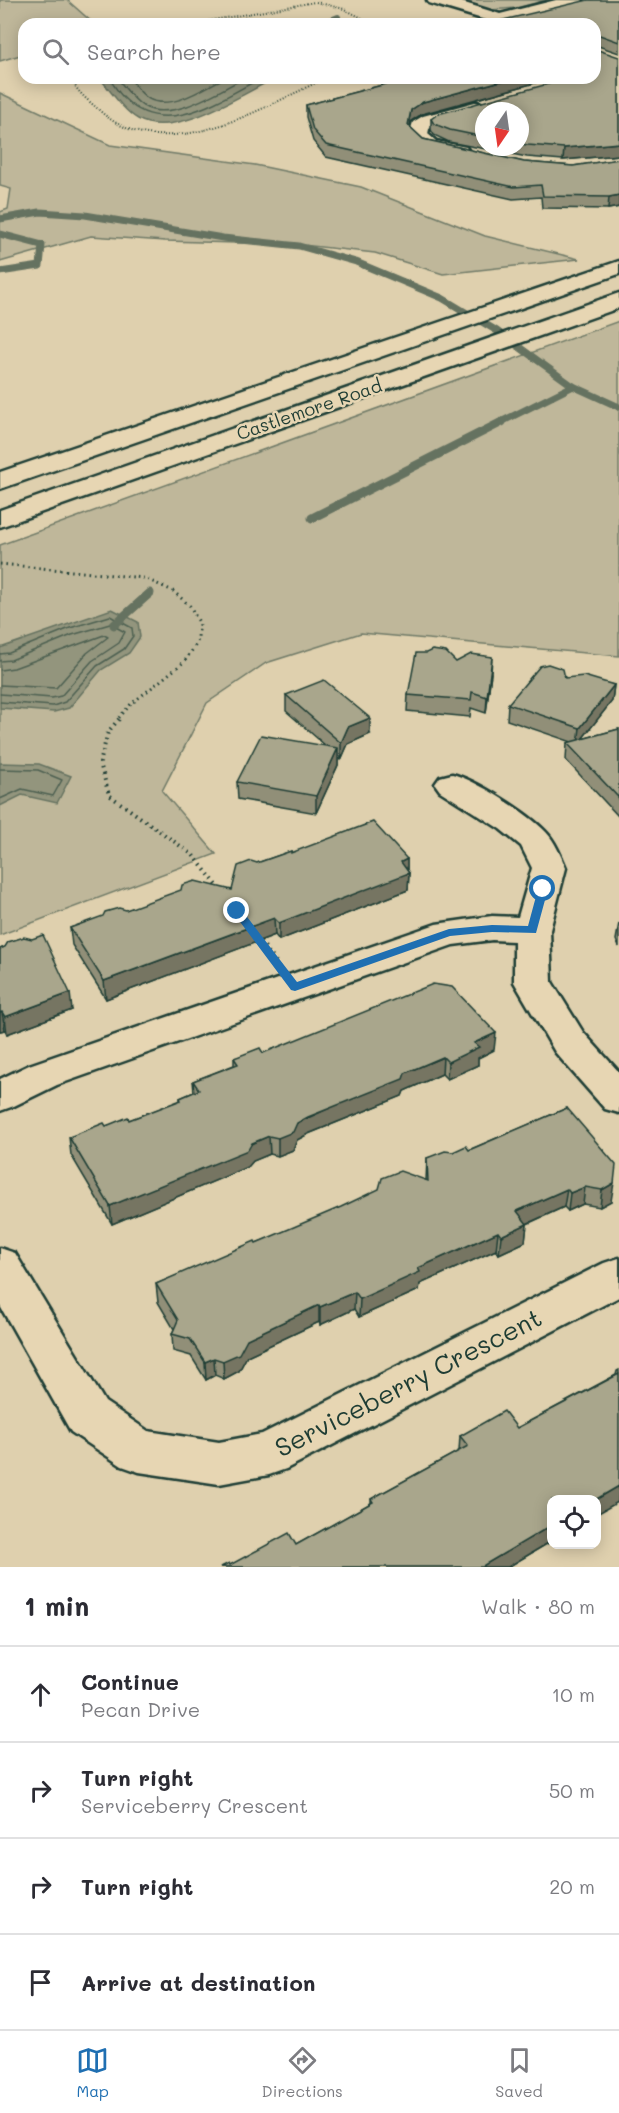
<!DOCTYPE html>
<meta charset="utf-8">
<style>
:root{--surface:#fff;--page:#f7f7f7;--text:#2b2b33;--muted:#7c7c81;--line:#e1e1e2;--accent:#1f6fb2}
body{margin:0;font-family:Mali,sans-serif;background:var(--page);color:var(--text)}
.controls{position:absolute;right:18px;bottom:18px;display:grid;overflow:hidden;border-radius:12px;box-shadow:0 3px 15px #0003}
.controls button{width:54px;height:54px;display:grid;place-items:center;padding:0;border:0;border-bottom:2px solid var(--line);background:var(--surface);color:var(--text);font:30px sans-serif}
.compass{position:absolute;left:475px;top:102px;width:54px;height:54px;border-radius:50%;background:var(--surface);box-shadow:0 3px 15px #0003;rotate:193deg}
.stop{position:absolute;width:18px;height:18px;margin:-14px;border:4px solid #1f6fb2;border-radius:50%;background:#fff}
.stop.end{background:#1f6fb2;border-color:#fff;box-shadow:0 2px 6px #0008}
.list{margin:0;padding:0;list-style:none}
h2{display:flex;justify-content:space-between;align-items:center;height:78px;margin:0;padding:0 24px;font-size:26px}
h2 small{font-size:20px;font-weight:400;color:var(--muted)}
.list li{display:grid;grid-template-columns:39px 1fr auto;gap:18px;align-items:center;box-sizing:border-box;height:96px;padding:0 24px;border-top:2px solid var(--line)}
.list b{display:block;font-size:22px;white-space:nowrap}
.list p{margin:0;font-size:20px;white-space:nowrap;color:var(--muted)}
.list em{font-size:20px;font-style:normal;color:var(--muted)}
.icon{flex:none;width:33px;height:33px;fill:none;stroke:currentColor;stroke-width:2;stroke-linecap:round;stroke-linejoin:round}
.map{position:relative;flex:none;width:619px;height:1567px;overflow:hidden}
.search{position:absolute;background:var(--surface);box-shadow:0 3px 15px #0003;left:18px;right:18px;top:18px;height:66px;display:flex;align-items:center;gap:15px;box-sizing:border-box;padding:0 21px;border-radius:18px;color:var(--muted);font-size:22px}
.sheet{height:462px;background:var(--surface)}
nav{display:flex;justify-content:space-around;align-items:center;box-sizing:border-box;height:84px;border-top:2px solid var(--line);background:var(--surface);font-size:16px;color:var(--muted)}
nav a{display:grid;justify-items:center;gap:3px}
nav .on{color:var(--accent)}
.map>svg:first-child{display:block}
.green{fill:#bfb79a;stroke:#6f7a67;stroke-width:1.5}
.water{fill:#93957d;stroke:#657260;stroke-width:1.5}
.lines{fill:none;stroke-linecap:round;stroke-linejoin:round}
.shore{stroke:#4d6051;stroke-width:1.5}
.stream-far2{stroke:#657260;stroke-width:6}
.stream-far1{stroke:#657260;stroke-width:7}
.stream{stroke:#657260;stroke-width:9}
.minor-casing{stroke:#1f3d34;stroke-width:5}
.major-casing{stroke:#1f3d34;stroke-width:5}
.path-far2{stroke:#1f3d34;stroke-width:2;stroke-dasharray:1 2;stroke-linecap:butt}
.path-far1{stroke:#1f3d34;stroke-width:3;stroke-dasharray:1.5 4;stroke-linecap:butt}
.path{stroke:#1f3d34;stroke-width:4;stroke-dasharray:1.5 4.5;stroke-linecap:butt}
.minor{fill:#e7d6b3;fill-rule:evenodd}
.major{fill:#e7d6b3;fill-rule:evenodd}
.wall{fill:#918f78;stroke:#1f3d34;stroke-width:1.5;fill-rule:evenodd}
.shaded-wall{fill:#767462;stroke:#1f3d34;stroke-width:1.5}
.building{fill:#a9a68c;stroke:#1f3d34;stroke-width:1.5}
.route{fill:#1f6fb2}
.labels{text-anchor:middle;dominant-baseline:central;stroke-width:5;stroke-linejoin:round;paint-order:stroke}
.far-street-label{font-size:18px;fill:#1f3d34;stroke:#e7d6b3}
.near-street-label{font-size:26px;fill:#1f3d34;stroke:#e7d6b3}
</style>
<div class="map">
<svg width="619" height="1567" viewBox="0 0 619 1567">
<rect width="100%" height="100%" fill="#dfd0ae"/>
<filter id="ink" filterUnits="userSpaceOnUse"><feTurbulence type="fractalNoise" baseFrequency=".0167" numOctaves="2"/><feDisplacementMap in="SourceGraphic" scale="12" xChannelSelector="R" yChannelSelector="G"/><feConvolveMatrix kernelMatrix="1 2 1 2 8 2 1 2 1" color-interpolation-filters="sRGB"/></filter>
<g filter="url(#ink)">
<g class="green">
<path d="M0 0H67L93 23 24 24V54L0 61Z"/>
<path d="M455 0H547L516 8 490 10Z"/>
<path d="M0 93 110 145 255 165 361 187 485 236 579 259 443 274 375 253 303 245 165 241 91 236 0 262V212L8 209 11 189 0 186Z"/>
<path d="M619 321V656L361 633 266 663 207 703 162 791 216 854 0 935V545Z"/>
</g>
<g class="water">
<path d="M103 78H275C242 94 174 140 138 119 124 111 113 94 103 82Z"/>
<path d="M112 609 138 622 140 637 129 653 101 670 69 708 54 712 0 708V648Z"/>
<path d="M0 763 39 764 71 776 57 803 22 795 0 806Z"/>
</g>
<g class="lines">
<g class="shore">
<path d="M109 78C114 85 119 94 126 100 166 139 222 98 261 78"/>
<path d="M117 78C125 87 133 100 143 106 171 123 219 91 244 78"/>
<path d="M130 78C135 85 141 95 149 99 172 111 204 88 224 78"/>
<path d="M0 654 9 653 70 628 110 616 132 628 133 636 124 649 97 666 65 702 53 706 0 702"/>
<path d="M0 661 11 660 72 635 110 624 125 632 119 643 92 661 61 696 52 698 0 694"/>
<path d="M0 670 14 668 104 635 108 637 87 653 56 688 0 685"/>
<path d="M0 769 38 770 62 780 53 796 22 789 0 799"/>
</g>
<path class="stream-far2" d="M321 24 338 17"/>
<g class="stream-far1">
<path d="M0 219 40 212 85 215 223 238 299 246 356 262 442 298 497 331 573 386 619 407"/>
<path d="M0 234 42 245 40 266 0 272"/>
<path d="M499 423 573 386"/>
</g>
<g class="stream">
<path d="M312 518 502 422"/>
<path d="M114 625 150 593"/>
</g>
<defs>
<g id="minor">
<path d="M427 0H455L500 14 556 0H583L581 3 517 19 523 24H499L429 3Z"/>
<path d="M475 102 481 103 484 107 481 111 437 124 429 129 428 134 436 141 466 147 469 151 466 155C447 160 419 151 409 135L413 122 423 116Z"/>
<path d="M452 774C476 780 528 813 546 832 555 841 561 856 566 868L550 930 552 982 583 1032 619 1072V1113L605 1109 555 1052 514 982V941L492 940 453 945 57 1085 14 1106 0 1111V1079L29 1065 436 924 492 916 518 917 532 868 521 846 500 829 440 791 435 784 440 777Z"/>
<path d="M0 1248 15 1253 105 1402 148 1431 219 1442 262 1434 604 1263 619 1258V1297L286 1469 269 1475 219 1484 139 1472 122 1466 71 1432 0 1306Z"/>
</g>
<g id="major">
<path d="M619 261V274L0 489V472Z"/>
<path d="M619 293V308L0 527V510Z"/>
</g>
</defs>
<use href="#minor" class="minor-casing"/>
<use href="#major" class="major-casing"/>
<g class="path-far2">
<path d="M316 2 344 9 374 24"/>
<path d="M191 24 315 2"/>
<path d="M72 78C75 91 88 100 98 109 162 171 261 108 326 78"/>
</g>
<path class="path-far1" d="M0 564 144 578 173 591 190 606 200 624 197 643 184 662 131 704 117 720"/>
<g class="path">
<path d="M119 719 108 732 100 763 109 795 193 855 220 889"/>
<path d="M257 937 276 962"/>
</g>
<use href="#minor" class="minor"/>
<use href="#major" class="major"/>
</g>
<g class="wall">
<path d="M619 0V53L595 45V24Z"/>
<path d="M619 57V155L563 160 527 157 449 142 434 135 431 130V119L595 78ZM484 111H520V147H484Z"/>
<path d="M409 78H553L422 114 411 121 410 127 423 139 524 162 573 166 619 159V207L608 209 542 208 541 197 513 199 326 157 313 141 306 117V105Z"/>
<path d="M456 662 491 673 486 713 471 708 470 717 407 711 408 695Z"/>
<path d="M565 678 614 685 612 701 582 739 619 729V817L566 760 567 743 572 742 507 720 508 704Z"/>
<path d="M286 695 370 734 348 744 341 760 338 757V765L316 813 238 799 237 782 326 746 286 711Z"/>
<path d="M291 851V852L407 859V870L409 873 408 890 279 940 275 935 106 999 72 945 70 928 126 910 232 890 257 863Z"/>
<path d="M619 923V947L616 940Z"/>
<path d="M5 947 72 1010 7 1034 5 1030 0 1031V949Z"/>
<path d="M494 1050 478 1058V1065L447 1079 442 1074 404 1091 402 1096 308 1134 297 1140 293 1150 278 1156 270 1154 253 1161 248 1167 112 1224 71 1155 69 1137 106 1126 129 1120 180 1101V1098L194 1092 193 1081 234 1065V1058L263 1053Z"/>
<path d="M567 1108 611 1201 600 1207 583 1204 568 1211 564 1207 527 1224 525 1242 499 1254 496 1250 420 1284 419 1290 359 1317 354 1309 320 1325 319 1322 247 1356 239 1371 224 1379 215 1375 206 1380 191 1356 173 1351 172 1334 174 1329 158 1302 156 1284 256 1243 426 1180 427 1158 469 1150Z"/>
<path d="M619 1370 618 1502 552 1500V1542H550L508 1567H221L230 1565 296 1545 371 1503V1499L459 1451 460 1436 517 1428 616 1375 617 1371Z"/>
</g>
<g class="shaded-wall">
<path d="M512 78H553L422 114 411 121 407 137 408 125 411 110 423 102Z"/>
<path d="M619 143V155L563 160 564 148Z"/>
<path d="M619 195V207L608 209 609 197Z"/>
<path d="M492 657 491 673 486 713 487 697Z"/>
<path d="M614 685 612 701 578 744 580 728Z"/>
<path d="M370 718V734L348 744 341 760V743L348 727Z"/>
<path d="M338 748V765L316 813V796Z"/>
<path d="M407 859V874L409 873 408 890 279 940V923Z"/>
<path d="M274 918 275 935 106 999 104 981Z"/>
<path d="M70 993 72 1010 7 1034 5 1017Z"/>
<path d="M2 1012 5 1030 0 1031V1013Z"/>
<path d="M496 1033 494 1050 478 1058V1065L447 1079 448 1062 474 1043Z"/>
<path d="M443 1057 442 1074 404 1091 402 1096 308 1134 297 1140 293 1150 278 1156V1138L297 1123 405 1073Z"/>
<path d="M269 1136 270 1154 253 1161 248 1167 112 1224 110 1206Z"/>
<path d="M614 1183 611 1201 600 1207 602 1190Z"/>
<path d="M585 1187 583 1204 568 1211 570 1193Z"/>
<path d="M567 1189 564 1207 515 1229 517 1211Z"/>
<path d="M527 1224 525 1242 499 1254 501 1236Z"/>
<path d="M498 1232 496 1250 420 1284 419 1290 359 1317 360 1299 418 1268Z"/>
<path d="M355 1292 354 1309 320 1325V1307Z"/>
<path d="M319 1305V1322L247 1356 239 1371 224 1379 223 1361 247 1339Z"/>
<path d="M214 1358 215 1375 206 1380 205 1362Z"/>
<path d="M619 1486 618 1502 597 1514V1500H595Z"/>
<path d="M552 1525 550 1542 508 1567H483L484 1565Z"/>
</g>
<g class="building">
<path d="M588 0H619V42L597 34 595 35V24H486Z"/>
<path d="M595 49 619 57V143L564 148 528 145 520 144V111H484V137L450 130 434 124 431 119 438 114 570 78H595Z"/>
<path d="M409 78H512L423 102 411 110 408 125 423 139 524 162 573 166 619 159V195L609 197 543 196 541 185 514 187 326 145 313 130 306 105Z"/>
<path d="M432 650 446 652 456 662 471 654 492 657 487 697 472 692 471 700 408 695 416 653H426Z"/>
<path d="M548 664 563 669 565 678 584 676 614 685 580 728 508 704 540 666Z"/>
<path d="M324 680 370 718 348 727 341 743 286 695Z"/>
<path d="M619 729V798L567 743Z"/>
<path d="M261 735 338 748 316 796 237 782Z"/>
<path d="M373 822 407 859 401 862 409 873 279 923 274 918 104 981 70 928 103 916 105 912 119 908 126 910 181 890 182 885 195 881 232 890 238 866 251 861 257 863 291 851V853Z"/>
<path d="M43 935 70 993 5 1017 2 1012 0 1013V949L5 947 8 942 24 937 32 939Z"/>
<path d="M433 984 452 987 496 1033 474 1043 479 1047 448 1062 443 1057 405 1073 403 1079 308 1117 297 1123 293 1132 278 1138 269 1136 252 1143 248 1150 110 1206 69 1137 104 1123 106 1126 128 1117 129 1120 181 1100 180 1098 199 1090 193 1081 238 1064 234 1058 260 1048 263 1053Z"/>
<path d="M567 1108 616 1165 614 1183 602 1190 585 1187 570 1193 567 1189 517 1211 527 1224 501 1236 498 1232 418 1268 420 1272 360 1299 355 1292 320 1307 319 1305 247 1339 239 1354 223 1361 214 1358 205 1362 190 1339 172 1334 178 1320 156 1284 255 1241 256 1243 341 1207 379 1189 382 1178 400 1171 428 1181 427 1158 445 1151 453 1152 466 1146 469 1150Z"/>
<path d="M619 1374V1486L595 1500H552V1525L484 1565 483 1567H221L229 1563 230 1565 289 1533 296 1545 373 1502 371 1499 468 1446 460 1436 504 1411 517 1428Z"/>
</g>
</g>
<path class="route" d="M543 885 548 889 536 933 492 932 450 936 295 991 291 990 232 911 237 908 241 909 297 982 449 929 492 925 528 926 538 889Z"/>
<g class="labels">
<g class="far-street-label">
<text transform="translate(309 409) rotate(-19)">Castlemore Road</text>
</g>
<g class="near-street-label">
<text transform="translate(408 1382) rotate(-27)">Serviceberry Crescent</text>
</g>
</g>
</svg>
<div class="controls">
<button><svg class="icon" aria-label="locate" viewBox="0 0 24 24"><circle cx="12" cy="12" r="6"/><path d="M12 2v4M12 18v4M2 12h4M18 12h4"/></svg></button>
</div>
<svg class="compass" viewBox="-18 -18 36 36"><path d="M0-13l5 13h-10z" fill="#e53935"/><path d="M0 13l5-13h-10z" fill="#7c7c81"/></svg>
<div class="stop" style="left:543px;top:889px"></div>
<div class="stop end" style="left:237px;top:911px"></div>
<div class="search"><svg class="icon" aria-label="search" viewBox="0 0 24 24"><circle cx="10" cy="10" r="6"/><path d="M15 15l6 6"/></svg>Search here</div>
</div>
<section class="sheet">
<h2>1 min<small>Walk · 80 m</small></h2>
<ul class="list">
<li><svg class="icon" aria-label="ahead" viewBox="0 0 24 24"><path d="M12 20V5M6 11l6-6 6 6"/></svg><div><b>Continue</b><p>Pecan Drive</p></div><em>10 m</em></li>
<li><svg class="icon" aria-label="right" viewBox="0 0 24 24"><path d="M7 20v-9h11M14 6l5 5-5 5"/></svg><div><b>Turn right</b><p>Serviceberry Crescent</p></div><em>50 m</em></li>
<li><svg class="icon" aria-label="right" viewBox="0 0 24 24"><path d="M7 20v-9h11M14 6l5 5-5 5"/></svg><div><b>Turn right</b></div><em>20 m</em></li>
<li><svg class="icon" aria-label="arrive" viewBox="0 0 24 24"><path d="M6 21V4h12l-3 4 3 4H6"/></svg><div><b>Arrive at destination</b></div></li>
</ul>
</section>
<nav>
<a class="on"><svg class="icon" aria-label="map" viewBox="0 0 24 24"><path d="M3 6l6-2 6 2 6-2v14l-6 2-6-2-6 2zM9 4v14M15 6v14"/></svg>Map</a>
<a><svg class="icon" aria-label="directions" viewBox="0 0 24 24"><path d="M12 3l9 9-9 9-9-9zM9 14v-3h6M13 9l2 2-2 2"/></svg>Directions</a>
<a><svg class="icon" aria-label="saved" viewBox="0 0 24 24"><path d="M7 4h10v16l-5-4-5 4z"/></svg>Saved</a>
</nav>
